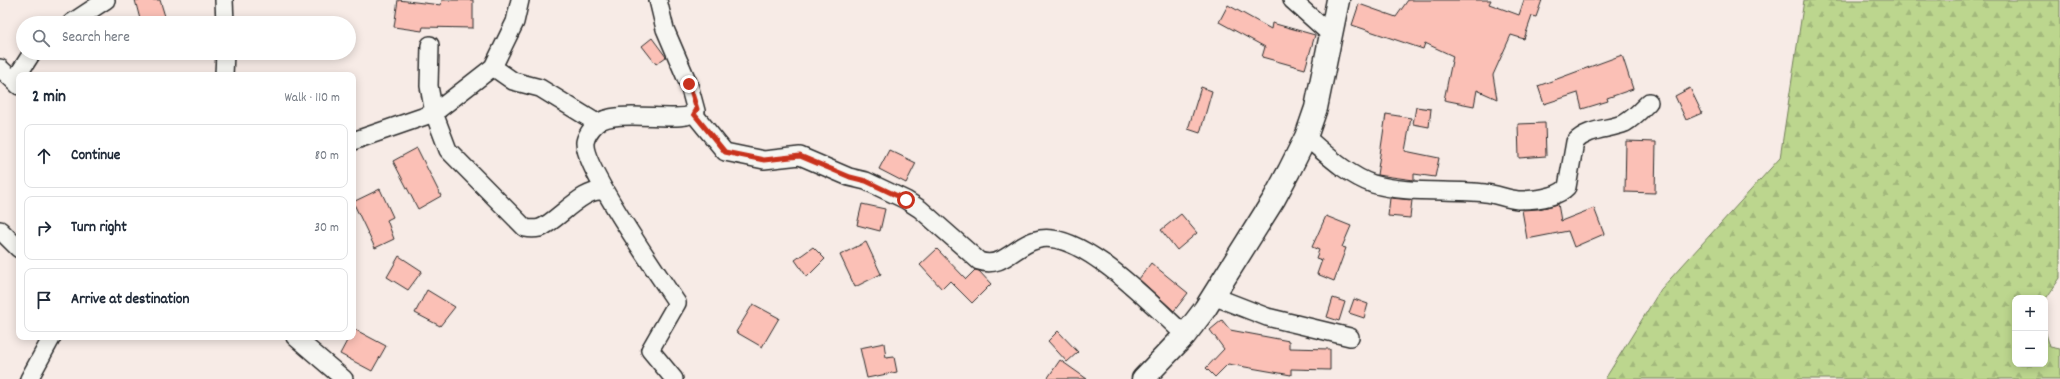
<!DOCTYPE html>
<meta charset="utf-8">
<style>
:root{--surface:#fff;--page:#f6f6f7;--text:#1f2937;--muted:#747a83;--line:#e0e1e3}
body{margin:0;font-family:Dekko,sans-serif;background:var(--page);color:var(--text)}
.controls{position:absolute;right:12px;bottom:12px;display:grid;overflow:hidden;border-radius:8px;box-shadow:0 2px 10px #0003}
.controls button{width:36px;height:36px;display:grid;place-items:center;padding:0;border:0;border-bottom:1px solid var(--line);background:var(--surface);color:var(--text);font:20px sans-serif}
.stop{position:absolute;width:12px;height:12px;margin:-9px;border:3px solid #c8321e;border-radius:50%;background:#fff}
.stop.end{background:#c8321e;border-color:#fff;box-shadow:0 1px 4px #0008}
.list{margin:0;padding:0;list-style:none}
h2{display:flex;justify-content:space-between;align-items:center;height:52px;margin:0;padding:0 16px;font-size:17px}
h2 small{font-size:13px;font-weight:400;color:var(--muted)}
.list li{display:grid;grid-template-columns:26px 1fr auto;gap:12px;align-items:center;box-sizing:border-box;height:64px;margin:0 8px 8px;padding:0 8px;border:1px solid var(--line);border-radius:8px}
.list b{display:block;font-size:15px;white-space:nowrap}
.list em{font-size:13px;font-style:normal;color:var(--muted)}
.icon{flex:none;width:22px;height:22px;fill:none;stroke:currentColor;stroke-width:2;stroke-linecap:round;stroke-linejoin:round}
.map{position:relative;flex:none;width:2060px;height:379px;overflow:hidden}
.search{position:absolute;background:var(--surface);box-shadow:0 2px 10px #0003;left:16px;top:16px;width:340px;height:44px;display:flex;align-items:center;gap:10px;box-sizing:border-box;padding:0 14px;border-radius:22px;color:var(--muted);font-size:15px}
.panel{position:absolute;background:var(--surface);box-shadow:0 2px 10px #0003;left:16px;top:72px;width:340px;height:268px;border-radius:8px}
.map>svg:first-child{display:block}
.forest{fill:url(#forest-firs);stroke:#74805c}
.building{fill:#fbc0b6;stroke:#2b2b2b}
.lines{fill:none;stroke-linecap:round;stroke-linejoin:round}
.minor-casing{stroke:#2b2b2b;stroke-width:20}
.tertiary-casing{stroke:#2b2b2b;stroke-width:25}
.minor{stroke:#f6f6f2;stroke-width:17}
.tertiary{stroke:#f6f6f2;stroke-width:22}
.route{stroke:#c8321e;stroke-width:5}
</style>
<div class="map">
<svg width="2060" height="379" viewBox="0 0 2060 379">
<defs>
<pattern id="forest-firs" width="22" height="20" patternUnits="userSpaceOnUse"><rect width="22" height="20" fill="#bcd68e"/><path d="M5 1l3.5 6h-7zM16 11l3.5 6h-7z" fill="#a2b87b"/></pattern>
</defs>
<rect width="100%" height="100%" fill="#f7ebe6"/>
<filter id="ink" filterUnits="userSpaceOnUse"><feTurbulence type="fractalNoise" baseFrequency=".025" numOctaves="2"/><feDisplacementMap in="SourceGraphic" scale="8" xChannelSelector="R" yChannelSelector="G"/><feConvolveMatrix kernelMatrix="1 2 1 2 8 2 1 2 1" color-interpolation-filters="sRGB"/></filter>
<g filter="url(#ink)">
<path class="forest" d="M1804 0H2060V278L2045 300V298H2015V364H2045V330L2050 347 2060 349V379H1605L1661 289 1780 158Z"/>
<g class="building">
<path d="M135 0H160L167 23H141Z"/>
<path d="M398 0 441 5 442 0H473V28L423 27 422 31 394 27Z"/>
<path d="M1408 0H1491L1489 4 1519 15 1524 0H1542L1536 17 1532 16 1524 39 1511 35 1493 75 1497 99 1477 90 1474 106 1444 100 1453 56 1425 43 1423 49 1352 25 1359 4 1396 17Z"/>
<path d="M1228 5 1271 29 1272 23 1315 35 1305 69 1262 57 1265 47 1219 22Z"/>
<path d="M652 38 666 57 656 64 642 46Z"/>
<path d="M1622 55 1633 89 1607 98 1608 101 1582 109 1578 93 1544 104 1538 86Z"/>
<path d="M1201 87 1212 91 1200 133 1188 129Z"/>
<path d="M1690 88 1702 113 1686 120 1675 96Z"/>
<path d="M1416 107 1431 109 1429 127 1413 124Z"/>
<path d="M1386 114 1411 118 1405 151 1439 158 1435 177 1414 174V180L1377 175Z"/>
<path d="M1545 123 1546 156 1519 158 1518 124Z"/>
<path d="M1626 141 1656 142 1655 193 1625 192Z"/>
<path d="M417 148 441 196 418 209 393 161Z"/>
<path d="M889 150 916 163 906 183 879 169Z"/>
<path d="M380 189 393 217 387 220 394 239 375 248 353 202Z"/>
<path d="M1390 198 1412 200 1410 218 1388 216Z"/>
<path d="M862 204 885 209 880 231 857 225Z"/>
<path d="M1558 204 1561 221 1594 208 1604 234 1574 247 1568 231 1527 239 1522 210 1539 209Z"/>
<path d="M1181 214 1197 233 1177 250 1161 230Z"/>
<path d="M1326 216 1351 226 1342 247 1346 248 1334 281 1317 274 1322 260 1316 258 1319 250 1312 247Z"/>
<path d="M866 242 881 274 855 287 840 255Z"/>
<path d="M813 247 825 259 807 277 795 260Z"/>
<path d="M937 249 966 279 975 270 979 271 991 284 972 303 950 281 942 289 920 265Z"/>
<path d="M399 256 422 271 408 290 387 277Z"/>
<path d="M1151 263 1188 293 1174 311 1139 279Z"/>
<path d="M427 290 455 307 440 326 415 313Z"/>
<path d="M1333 298 1345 302 1339 321 1327 317Z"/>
<path d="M1354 299 1368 304 1364 318 1349 313Z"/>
<path d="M753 304 779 318 762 347 736 332Z"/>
<path d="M1222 320 1230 330 1289 341V348L1330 349V370L1291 369V375L1228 364 1215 377 1206 368 1224 349 1210 330Z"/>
<path d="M354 329 386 346 372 371 340 354 349 337H353Z"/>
<path d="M1058 331 1078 352 1067 362 1048 341Z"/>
<path d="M884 343 886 358 894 357 897 372 867 378 860 348Z"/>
<path d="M1060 360 1087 379H1047Z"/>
</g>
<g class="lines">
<defs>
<g id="minor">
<path d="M224 0 225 23"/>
<path d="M658 0 665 29 689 85 696 111C686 126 616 106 596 124 592 128 586 136 585 142 582 166 660 277 677 303L650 350 674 379"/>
<path d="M1292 0 1330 34"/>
<path d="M71 23 106 0"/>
<path d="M430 45 429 86 434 113 448 150 525 228C530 229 535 229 540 228 557 222 585 185 605 192"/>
<path d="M493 67 513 81 540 88 597 123"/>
<path d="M0 68 14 81"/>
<path d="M224 75 225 53"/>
<path d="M19 86 14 81 32 53"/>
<path d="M694 114 725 152 764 160 800 156 849 177 866 181 906 200 920 209 979 261C1003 269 1014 246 1036 240 1079 226 1155 308 1185 335"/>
<path d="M1306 137C1326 154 1347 175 1373 184 1406 194 1450 189 1485 193 1496 194 1507 199 1518 200 1533 200 1557 198 1567 187L1575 142C1588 128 1608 130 1625 123 1634 118 1642 109 1649 102"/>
<path d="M353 141 434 113 493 67 515 22 520 0"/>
<path d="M0 230 19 249"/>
<path d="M1213 296 1267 317 1350 337"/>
<path d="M295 337 344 379"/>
<path d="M29 379 52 337"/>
</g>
<path id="tertiary" d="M1143 379 1185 335 1205 309 1274 199 1289 171 1306 137 1316 108 1338 0"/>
</defs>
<use href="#minor" class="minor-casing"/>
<use href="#tertiary" class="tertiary-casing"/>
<use href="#minor" class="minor"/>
<use href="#tertiary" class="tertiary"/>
</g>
</g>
<g class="lines" filter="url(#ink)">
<path class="route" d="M689 84 697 109 694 114 725 152 764 160 800 156 850 177 866 181 906 200"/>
</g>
</svg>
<div class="controls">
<button>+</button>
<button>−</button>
</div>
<div class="stop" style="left:906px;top:200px"></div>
<div class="stop end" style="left:689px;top:84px"></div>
<div class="search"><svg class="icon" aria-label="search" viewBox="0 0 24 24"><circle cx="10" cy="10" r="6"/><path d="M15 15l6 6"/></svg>Search here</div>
<section class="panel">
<h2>2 min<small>Walk · 110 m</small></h2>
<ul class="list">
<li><svg class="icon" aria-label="ahead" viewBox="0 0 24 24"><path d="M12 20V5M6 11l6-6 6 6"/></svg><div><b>Continue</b></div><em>80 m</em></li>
<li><svg class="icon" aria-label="right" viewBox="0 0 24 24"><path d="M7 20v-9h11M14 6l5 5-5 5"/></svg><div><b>Turn right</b></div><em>30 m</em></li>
<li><svg class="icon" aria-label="arrive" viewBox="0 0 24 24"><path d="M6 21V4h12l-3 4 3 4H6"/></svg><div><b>Arrive at destination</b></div></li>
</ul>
</section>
</div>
